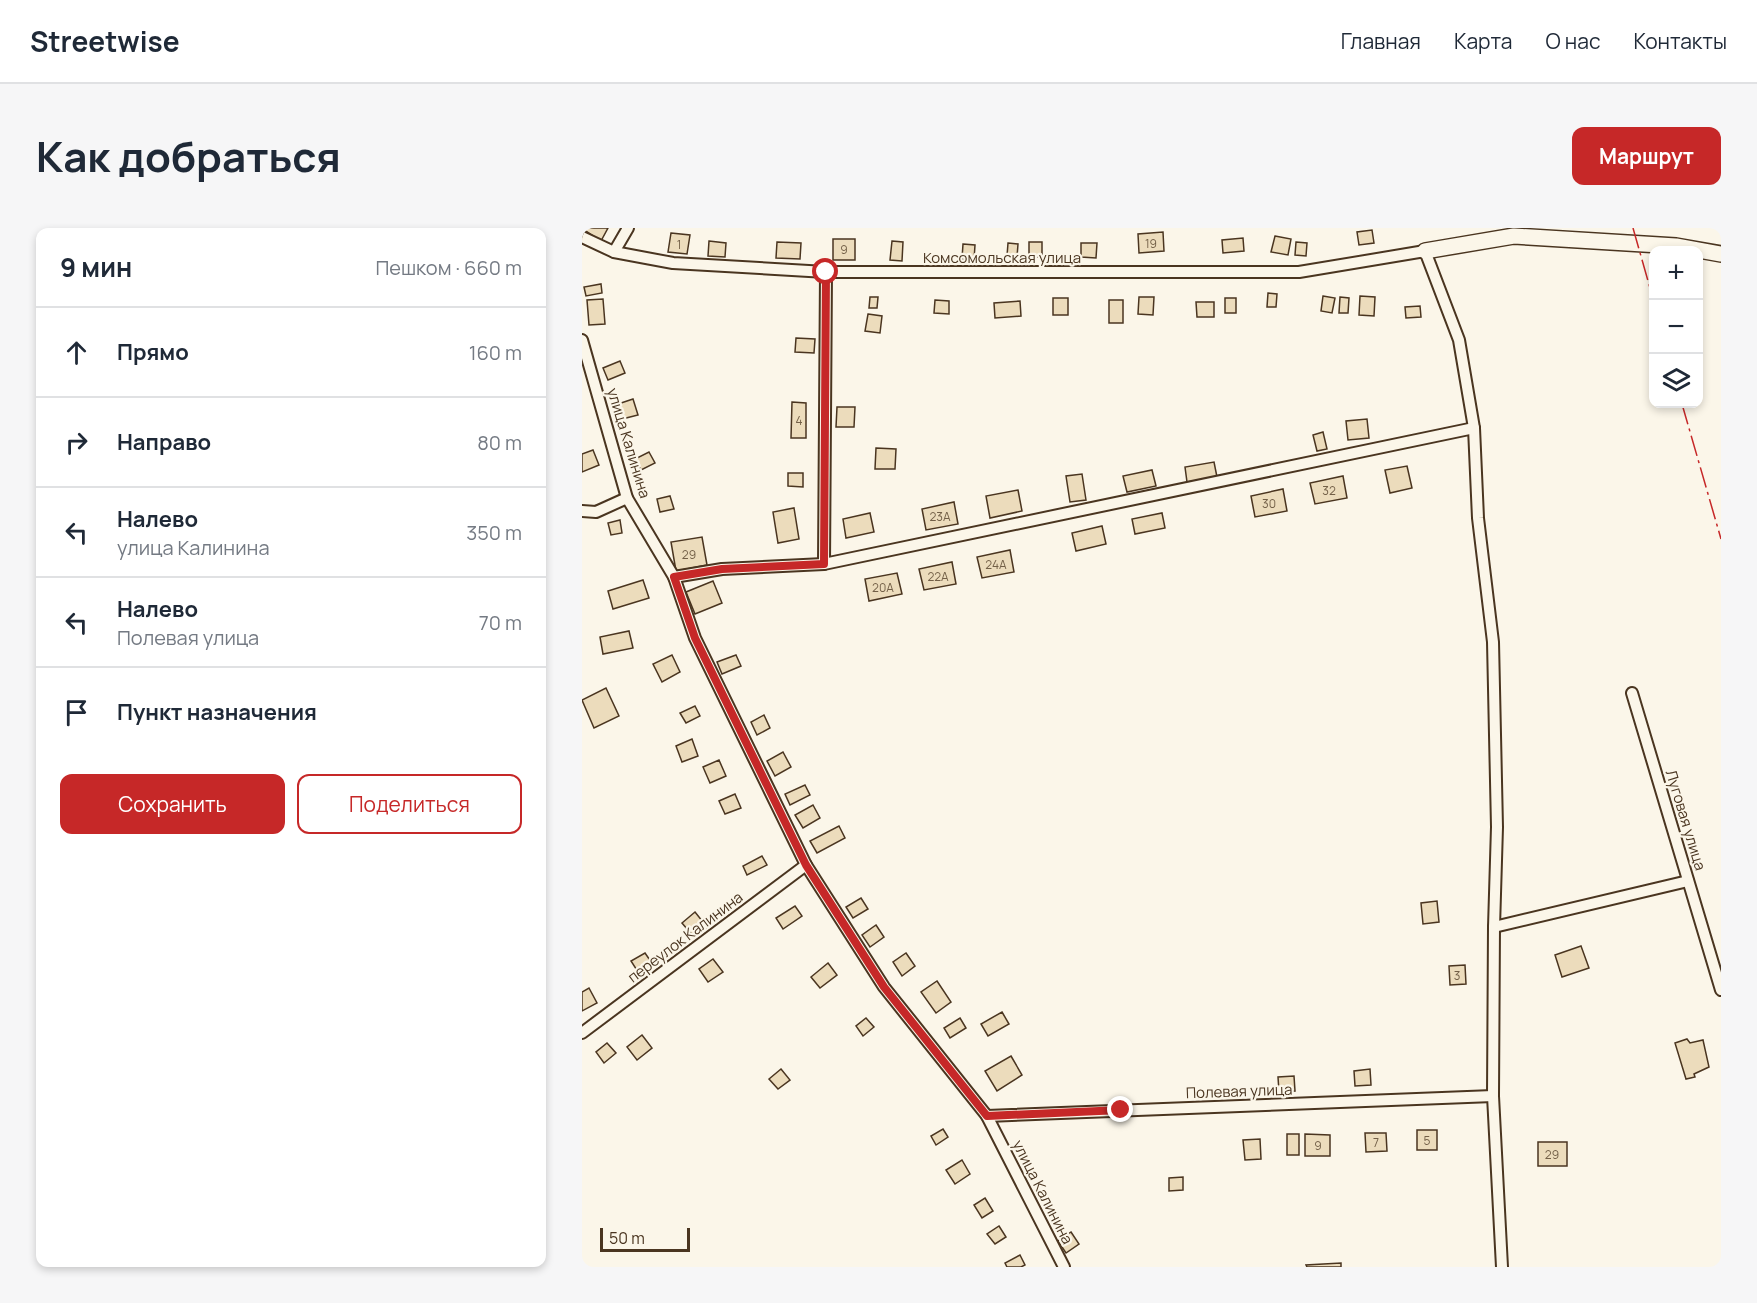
<!DOCTYPE html>
<html lang="ru">
<meta charset="utf-8">
<style>
:root{--surface:#fff;--page:#f6f6f7;--text:#1f2937;--muted:#747a83;--line:#e0e1e3;--accent:#c62828}
body{margin:0;font-family:Manrope,sans-serif;background:var(--page);color:var(--text)}
.controls{position:absolute;right:18px;top:18px;display:grid;overflow:hidden;border-radius:12px;box-shadow:0 3px 9px #0003}
.controls button{width:54px;height:54px;display:grid;place-items:center;padding:0;border:0;border-bottom:2px solid var(--line);background:var(--surface);color:var(--text);font:30px sans-serif}
.scale{position:absolute;left:18px;bottom:15px;width:90px;box-sizing:border-box;padding-left:6px;border:3px solid #4a3520;border-top:0;font-size:16px;line-height:21px;white-space:nowrap;color:#4a3520;-webkit-text-stroke:4px #fbf6e9;paint-order:stroke}
.stop{position:absolute;width:18px;height:18px;margin:-14px;border:4px solid #c62828;border-radius:50%;background:#fff}
.stop.end{background:#c62828;border-color:#fff;box-shadow:0 2px 6px #0008}
.list{margin:0;padding:0;list-style:none}
h2{display:flex;justify-content:space-between;align-items:center;height:78px;margin:0;padding:0 24px;font-size:26px}
h2 small{font-size:20px;font-weight:400;color:var(--muted)}
.list li{display:grid;grid-template-columns:39px 1fr auto;gap:18px;align-items:center;box-sizing:border-box;height:90px;padding:0 24px;border-top:2px solid var(--line)}
.list b{display:block;font-size:22px;white-space:nowrap}
.list p{margin:0;font-size:20px;white-space:nowrap;color:var(--muted)}
.list em{font-size:20px;font-style:normal;color:var(--muted)}
.actions{display:flex;gap:12px;padding:18px 24px}
.actions a{flex:1;padding:14px 0;border:2px solid var(--accent);border-radius:12px;text-align:center;font-size:21px;color:var(--accent)}
.actions .main{background:var(--accent);color:#fff}
.icon{flex:none;width:33px;height:33px;fill:none;stroke:currentColor;stroke-width:2;stroke-linecap:round;stroke-linejoin:round}
.map{position:relative;flex:none;width:1139px;height:1039px;overflow:hidden;border-radius:12px}
header{display:flex;align-items:center;gap:36px;box-sizing:border-box;height:84px;padding:0 30px;background:var(--surface);border-bottom:2px solid var(--line)}
header strong{font-size:28px}
nav{display:flex;gap:33px;margin-inline-start:auto;font-size:21px}
.intro{display:flex;align-items:center;justify-content:space-between;box-sizing:border-box;height:144px;padding:0 36px}
h1{margin:0;font-size:42px}
.button{padding:15px 27px;border-radius:12px;background:var(--accent);color:#fff;font-size:21px;font-weight:700}
main{display:flex;gap:36px;padding:0 36px}
aside{flex:1;background:var(--surface);border-radius:12px;box-shadow:0 3px 9px #0003}
.map>svg:first-child{display:block}
.building{fill:#ecdcbc;stroke:#4a3520;stroke-width:1.5}
.lines{fill:none;stroke-linecap:round;stroke-linejoin:round}
.street-casing{stroke:#4a3520;stroke-width:14}
.secondary-casing{stroke:#4a3520;stroke-width:18}
.street{stroke:#fbf6e9;stroke-width:10}
.secondary{stroke:#fbf6e9;stroke-width:15}
.power{stroke:#c62828;stroke-width:1.5;stroke-dasharray:21 4.5 3 4.5;stroke-linecap:butt}
.route{stroke:#c62828;stroke-width:8}
.labels{text-anchor:middle;dominant-baseline:central;stroke-width:4.5;stroke-linejoin:round;paint-order:stroke}
.number-label{font-size:12px;fill:#725f47}
.street-label{font-size:15px;fill:#4a3520;stroke:#fbf6e9}
</style>
<header>
<strong>Streetwise</strong>
<nav><a>Главная</a><a>Карта</a><a>О нас</a><a>Контакты</a></nav>
</header>
<div class="intro"><h1>Как добраться</h1><a class="button">Маршрут</a></div>
<main>
<aside>
<h2>9 мин<small>Пешком · 660 m</small></h2>
<ul class="list">
<li><svg class="icon" aria-label="ahead" viewBox="0 0 24 24"><path d="M12 20V5M6 11l6-6 6 6"/></svg><div><b>Прямо</b></div><em>160 m</em></li>
<li><svg class="icon" aria-label="right" viewBox="0 0 24 24"><path d="M7 20v-9h11M14 6l5 5-5 5"/></svg><div><b>Направо</b></div><em>80 m</em></li>
<li><svg class="icon" aria-label="left" viewBox="0 0 24 24"><path d="M17 20v-9H6M10 6l-5 5 5 5"/></svg><div><b>Налево</b><p>улица Калинина</p></div><em>350 m</em></li>
<li><svg class="icon" aria-label="left" viewBox="0 0 24 24"><path d="M17 20v-9H6M10 6l-5 5 5 5"/></svg><div><b>Налево</b><p>Полевая улица</p></div><em>70 m</em></li>
<li><svg class="icon" aria-label="arrive" viewBox="0 0 24 24"><path d="M6 21V4h12l-3 4 3 4H6"/></svg><div><b>Пункт назначения</b></div></li>
</ul>
<div class="actions"><a class="main">Сохранить</a><a>Поделиться</a></div>
</aside>
<div class="map">
<svg width="1139" height="1039" viewBox="0 0 1139 1039">
<rect width="100%" height="100%" fill="#fbf6e9"/>
<g class="building">
<path d="M1 0H26L19 13 1 1Z"/>
<path d="M790 2 792 15 777 17 775 4Z"/>
<path d="M581 4 582 23 557 25 556 6Z"/>
<path d="M89 5 108 7 105 26 86 24Z"/>
<path d="M693 8 709 11 706 27 689 24Z"/>
<path d="M661 10 662 23 641 25 640 12Z"/>
<rect x="251" y="11" width="22" height="21"/>
<path d="M127 13 144 15 143 29 126 28Z"/>
<path d="M310 13 321 14 320 33 308 32Z"/>
<path d="M195 14 219 15 218 31 194 30Z"/>
<rect x="447" y="14" width="13" height="15"/>
<path d="M714 14 725 15 724 28 713 27Z"/>
<path d="M426 15 436 16 435 29 425 28Z"/>
<path d="M499 15H515L514 30 499 29Z"/>
<path d="M381 16 393 17 392 32 380 31Z"/>
<path d="M19 56 20 65 4 68 2 59Z"/>
<path d="M686 65 695 66 694 79H685Z"/>
<path d="M741 68 753 70 750 85 739 83Z"/>
<path d="M778 68 793 69 792 88 777 87Z"/>
<path d="M288 69H296L295 80H287Z"/>
<path d="M557 69H572L571 87 556 86Z"/>
<path d="M758 69 767 70 766 85H757Z"/>
<rect x="471" y="70" width="15" height="17"/>
<rect x="643" y="70" width="11" height="15"/>
<path d="M21 71 23 96 7 97 5 72Z"/>
<path d="M353 72 367 73V86L352 85Z"/>
<rect x="527" y="72" width="14" height="23"/>
<path d="M438 73 439 88 413 90 412 75Z"/>
<path d="M614 74H632V89H615Z"/>
<path d="M838 78 839 89 824 90 823 79Z"/>
<path d="M286 86 300 88 298 105 283 103Z"/>
<path d="M214 110 233 111 232 125 213 124Z"/>
<path d="M38 133 43 145 26 152 21 140Z"/>
<path d="M51 171 56 187 40 191 36 176Z"/>
<path d="M210 174 224 175V210H209Z"/>
<path d="M255 179H273L272 199H254Z"/>
<path d="M785 191 787 210 766 212 764 193Z"/>
<path d="M741 204 745 221 735 223 731 207Z"/>
<path d="M294 220 314 221 313 241H293Z"/>
<path d="M11 222 17 237 0 244V226Z"/>
<path d="M67 224 73 235 59 242 53 231Z"/>
<path d="M632 234 635 249 605 254 603 239Z"/>
<path d="M825 238 830 260 808 265 803 242Z"/>
<path d="M570 242 574 258 545 264 541 248Z"/>
<path d="M206 245H221V259L206 258Z"/>
<path d="M500 246 504 272 488 274 484 248Z"/>
<path d="M761 248 765 270 733 276 728 255Z"/>
<path d="M701 261 705 283 673 289 669 268Z"/>
<path d="M436 262 440 283 408 290 404 268Z"/>
<path d="M88 268 92 281 78 284 75 271Z"/>
<path d="M372 274 376 296 344 302 340 281Z"/>
<path d="M212 280 217 311 196 315 191 284Z"/>
<path d="M288 285 292 304 264 310 261 291Z"/>
<path d="M580 285 583 300 553 306 550 291Z"/>
<path d="M38 292 40 305 29 307 26 295Z"/>
<path d="M520 298 524 316 494 323 490 305Z"/>
<path d="M120 309 125 337 94 343 89 314Z"/>
<path d="M428 322 432 344 400 350 395 329Z"/>
<path d="M370 334 374 356 342 362 337 341Z"/>
<path d="M315 345 320 366 287 373 283 351Z"/>
<path d="M61 352 67 370 31 381 26 363Z"/>
<path d="M131 353 140 375 113 386 104 364Z"/>
<path d="M47 403 51 420 21 426 18 409Z"/>
<path d="M90 427 98 444 80 454 71 436Z"/>
<path d="M154 427 159 438 140 446 135 434Z"/>
<path d="M24 460 37 488 12 500 0 472Z"/>
<path d="M113 478 118 488 104 495 98 485Z"/>
<path d="M182 487 188 500 175 507 169 494Z"/>
<path d="M110 511 116 528 100 534 94 518Z"/>
<path d="M201 524 209 539 193 548 185 533Z"/>
<path d="M137 532 144 548 128 555 121 539Z"/>
<path d="M223 557 228 567 208 577 203 566Z"/>
<path d="M153 566 159 580 143 586 137 573Z"/>
<path d="M231 577 238 590 221 600 213 587Z"/>
<path d="M257 598 263 610 235 625 228 613Z"/>
<path d="M180 628 185 637 165 647 161 638Z"/>
<path d="M279 670 286 681 271 690 264 679Z"/>
<path d="M855 673 857 694 841 696 839 675Z"/>
<path d="M213 678 220 688 201 701 194 690Z"/>
<path d="M113 684 125 699 112 709 100 695Z"/>
<path d="M294 697 302 709 288 719 280 707Z"/>
<path d="M999 718 1007 740 980 749 973 727Z"/>
<path d="M63 725 72 738 58 747 49 733Z"/>
<path d="M324 725 333 738 320 748 311 734Z"/>
<path d="M131 731 141 744 126 754 117 741Z"/>
<path d="M246 735 255 747 238 760 229 749Z"/>
<path d="M883 737 884 756 868 757 867 738Z"/>
<path d="M355 753 369 774 354 785 339 764Z"/>
<path d="M7 760 15 775 0 783V764Z"/>
<path d="M420 784 427 796 406 808 399 796Z"/>
<path d="M284 790 292 799 281 808 274 798Z"/>
<path d="M378 790 384 800 368 810 362 800Z"/>
<path d="M60 807 70 820 55 832 45 819Z"/>
<path d="M1105 811 1108 815 1121 812 1127 839 1112 846 1113 849 1104 851 1093 815Z"/>
<path d="M25 815 34 825 22 835 14 824Z"/>
<path d="M429 828 440 847 415 863 403 843Z"/>
<path d="M199 841 208 852 196 861 187 851Z"/>
<path d="M788 841 789 857 773 858 772 843Z"/>
<path d="M712 848 713 863 697 864 696 849Z"/>
<path d="M361 901 366 909 354 917 349 908Z"/>
<rect x="835" y="902" width="20" height="20"/>
<path d="M783 905H804L805 923 784 924Z"/>
<rect x="705" y="906" width="12" height="21"/>
<path d="M723 906 748 907V928H723Z"/>
<path d="M678 911 679 931 663 932 661 912Z"/>
<rect x="956" y="914" width="29" height="24"/>
<path d="M380 932 388 946 373 956 364 942Z"/>
<path d="M601 949V962L587 963V950Z"/>
<path d="M403 970 411 983 400 990 392 977Z"/>
<path d="M417 998 424 1009 413 1016 405 1006Z"/>
<path d="M489 1004 497 1016 484 1025 476 1013Z"/>
<path d="M438 1027 443 1037 439 1039H425L423 1035Z"/>
<path d="M759 1035V1039H725L724 1037Z"/>
</g>
<g class="lines">
<defs>
<g id="street">
<path d="M0 9 32 24 91 35 244 44H717L843 23 877 112 892 200 896 290 911 414 915 599 912 699 911 868 920 1039"/>
<path d="M32 24 46 0"/>
<path d="M0 112 45 270 92 349 113 410 224 637 302 759 405 888 482 1039"/>
<path d="M0 283 14 284 45 270"/>
<path d="M242 336 244 44"/>
<path d="M92 349 140 341 242 336 892 200"/>
<path d="M1050 465 1139 762"/>
<path d="M912 699 1106 653"/>
<path d="M0 805 224 637"/>
<path d="M405 888 911 868"/>
</g>
<path id="secondary" d="M843 23 932 8 1094 18 1139 26"/>
</defs>
<use href="#street" class="street-casing"/>
<use href="#secondary" class="secondary-casing"/>
<use href="#street" class="street"/>
<use href="#secondary" class="secondary"/>
<g class="power">
<path d="M1051 0 1072 74"/>
<path d="M1100 176 1139 311"/>
</g>
</g>
<g class="lines">
<path class="route" d="M244 44 242 336 140 341 92 349 113 410 224 637 302 759 405 888 539 882"/>
</g>
<g class="labels">
<g class="number-label">
<text x="569" y="15">19</text>
<text x="97" y="16">1</text>
<text x="262" y="21">9</text>
<text x="217" y="192">4</text>
<text x="747" y="262">32</text>
<text x="687" y="275">30</text>
<text x="358" y="288">23А</text>
<text x="107" y="326">29</text>
<text x="414" y="336">24А</text>
<text x="356" y="348">22А</text>
<text x="301" y="359">20А</text>
<text x="875" y="747">3</text>
<text x="845" y="912">5</text>
<text x="794" y="914">7</text>
<text x="736" y="917">9</text>
<text x="970" y="926">29</text>
</g>
<g class="street-label">
<text x="420" y="29">Комсомольская улица</text>
<text transform="translate(47 215) rotate(73)">улица Калинина</text>
<text transform="translate(1104 592) rotate(73)">Луговая улица</text>
<text transform="translate(103 709) rotate(-37)">переулок Калинина</text>
<text transform="translate(657 863) rotate(-2)">Полевая улица</text>
<text transform="translate(461 964) rotate(63)">улица Калинина</text>
</g>
</g>
</svg>
<div class="controls">
<button>+</button>
<button>−</button>
<button><svg class="icon" aria-label="layers" viewBox="0 0 24 24"><path d="M12 4l9 5-9 5-9-5zM3 14l9 5 9-5"/></svg></button>
</div>
<div class="scale">50 m</div>
<div class="stop" style="left:244px;top:44px"></div>
<div class="stop end" style="left:539px;top:882px"></div>
</div>
</main>
